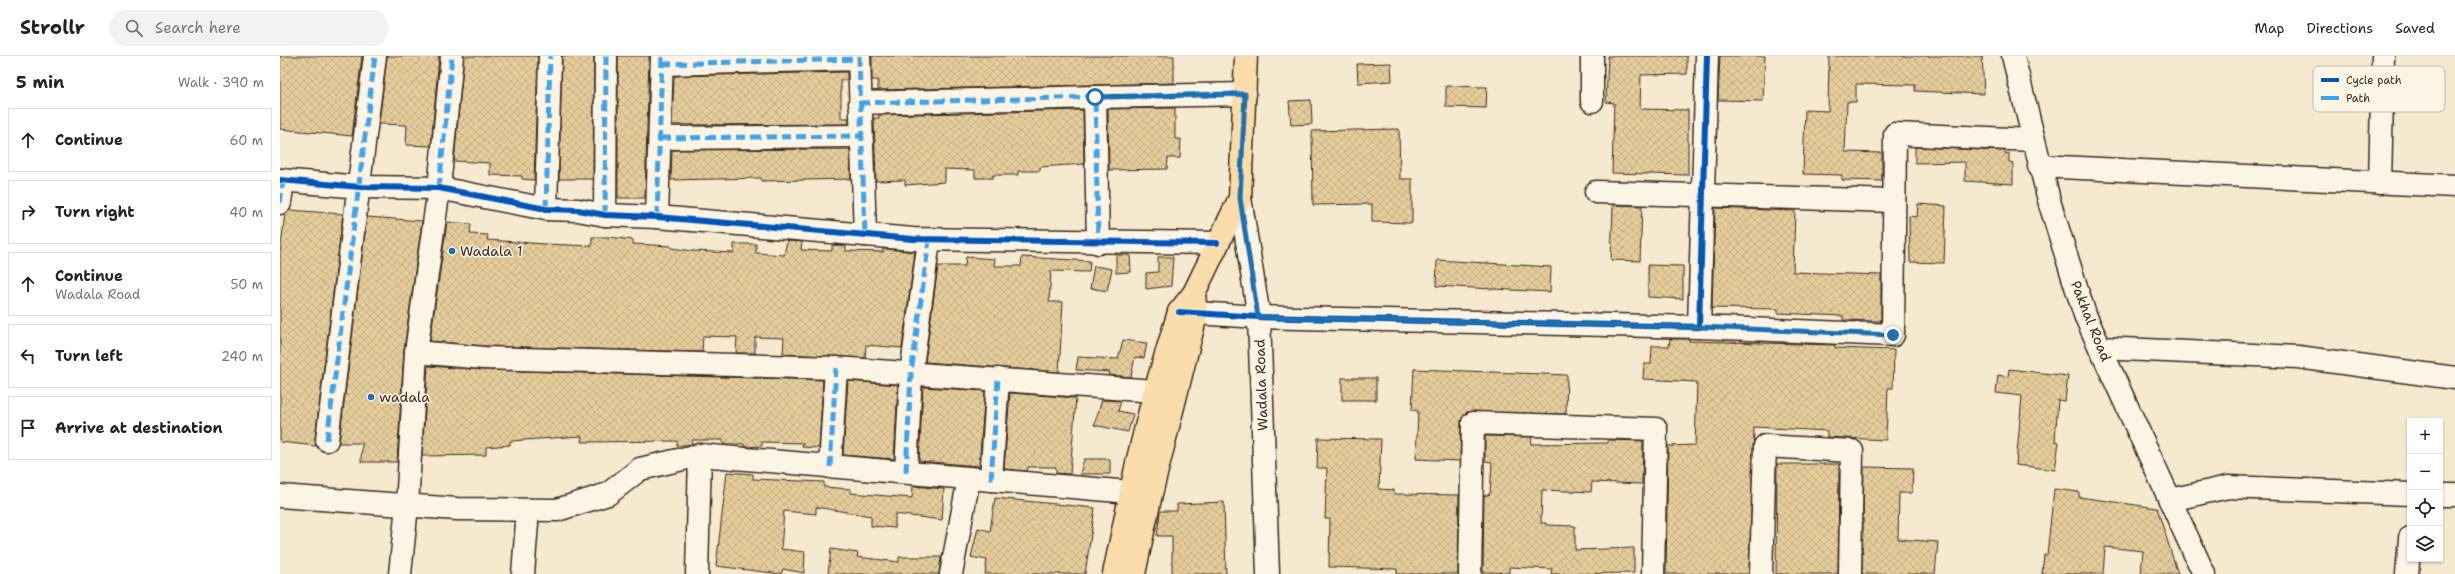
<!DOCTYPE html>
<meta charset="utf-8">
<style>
:root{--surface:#fff;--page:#f2f2f2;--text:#222;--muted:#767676;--line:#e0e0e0}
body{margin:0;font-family:"Shantell Sans",sans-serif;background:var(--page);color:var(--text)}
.controls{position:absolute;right:12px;bottom:12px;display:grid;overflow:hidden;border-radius:0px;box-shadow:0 1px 3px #0004}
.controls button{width:36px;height:36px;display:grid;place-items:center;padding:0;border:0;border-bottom:1px solid var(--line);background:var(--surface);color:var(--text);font:20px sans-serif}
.stop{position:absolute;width:12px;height:12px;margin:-9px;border:3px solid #1f6fb2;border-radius:50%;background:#fff}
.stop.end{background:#1f6fb2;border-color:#fff;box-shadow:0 1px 4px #0008}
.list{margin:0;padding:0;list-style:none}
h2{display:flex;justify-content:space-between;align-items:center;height:52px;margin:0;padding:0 16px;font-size:17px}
h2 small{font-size:13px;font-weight:400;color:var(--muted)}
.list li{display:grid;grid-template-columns:26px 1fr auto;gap:12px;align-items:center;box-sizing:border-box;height:64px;margin:0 8px 8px;padding:0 8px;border:1px solid var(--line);border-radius:0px}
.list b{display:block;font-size:15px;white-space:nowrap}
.list p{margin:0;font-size:13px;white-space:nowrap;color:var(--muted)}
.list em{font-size:13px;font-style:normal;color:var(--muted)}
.icon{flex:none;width:22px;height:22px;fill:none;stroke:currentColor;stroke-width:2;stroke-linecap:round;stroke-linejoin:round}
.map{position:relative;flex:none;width:2175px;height:518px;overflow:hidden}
header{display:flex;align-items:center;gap:24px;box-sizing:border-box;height:56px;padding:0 20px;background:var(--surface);border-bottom:1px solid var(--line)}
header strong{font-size:19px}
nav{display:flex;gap:22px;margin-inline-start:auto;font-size:14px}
.search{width:280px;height:36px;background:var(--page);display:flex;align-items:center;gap:10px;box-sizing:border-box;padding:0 14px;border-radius:22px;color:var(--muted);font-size:15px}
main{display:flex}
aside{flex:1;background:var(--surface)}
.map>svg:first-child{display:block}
.building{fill:url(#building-cross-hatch);stroke:#3b2a1e}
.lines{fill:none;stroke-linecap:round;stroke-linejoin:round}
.minor-casing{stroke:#3b2a1e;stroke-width:25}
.major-casing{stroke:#3b2a1e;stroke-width:25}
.minor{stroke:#fcf5e5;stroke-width:22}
.major{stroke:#faddab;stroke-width:22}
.quiet{stroke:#3fa3ea;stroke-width:5;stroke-dasharray:10 5;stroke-linecap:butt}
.cycleway-casing{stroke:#fcf5e5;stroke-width:8}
.cycleway{stroke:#0057b8;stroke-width:6}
.route{stroke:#1f6fb2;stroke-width:5}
.poi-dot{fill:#1f6fb2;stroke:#fcf5e5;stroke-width:1.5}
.labels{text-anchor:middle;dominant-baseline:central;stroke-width:3;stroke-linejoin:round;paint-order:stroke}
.poi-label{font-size:14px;fill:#3b2a1e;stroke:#fcf5e5;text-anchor:start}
.street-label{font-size:14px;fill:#3b2a1e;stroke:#fcf5e5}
.key{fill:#fcf5e5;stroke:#c2b8a9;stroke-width:1}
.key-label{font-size:11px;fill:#3b2a1e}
</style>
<header>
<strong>Strollr</strong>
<div class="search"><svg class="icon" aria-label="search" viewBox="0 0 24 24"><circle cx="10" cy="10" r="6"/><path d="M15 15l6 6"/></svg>Search here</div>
<nav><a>Map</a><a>Directions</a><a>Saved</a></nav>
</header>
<main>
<aside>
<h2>5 min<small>Walk · 390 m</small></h2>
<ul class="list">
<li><svg class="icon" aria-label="ahead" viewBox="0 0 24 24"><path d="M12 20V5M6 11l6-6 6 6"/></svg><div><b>Continue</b></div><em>60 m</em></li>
<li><svg class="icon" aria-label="right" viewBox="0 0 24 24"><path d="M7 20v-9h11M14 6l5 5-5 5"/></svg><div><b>Turn right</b></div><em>40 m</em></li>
<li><svg class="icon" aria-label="ahead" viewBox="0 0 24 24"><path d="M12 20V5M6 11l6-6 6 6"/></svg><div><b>Continue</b><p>Wadala Road</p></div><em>50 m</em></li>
<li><svg class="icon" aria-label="left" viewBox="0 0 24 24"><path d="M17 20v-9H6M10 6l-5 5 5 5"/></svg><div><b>Turn left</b></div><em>240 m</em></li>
<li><svg class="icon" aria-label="arrive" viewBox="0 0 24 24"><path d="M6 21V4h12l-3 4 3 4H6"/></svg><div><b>Arrive at destination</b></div></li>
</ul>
</aside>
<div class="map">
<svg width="2175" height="518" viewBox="0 0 2175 518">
<defs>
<pattern id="building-cross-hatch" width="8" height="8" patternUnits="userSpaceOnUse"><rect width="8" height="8" fill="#e5cd9b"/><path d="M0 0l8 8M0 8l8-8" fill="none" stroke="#c5b085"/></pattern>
</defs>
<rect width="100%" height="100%" fill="#f5e9cf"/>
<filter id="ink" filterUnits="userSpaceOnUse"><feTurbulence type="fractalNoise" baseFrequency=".025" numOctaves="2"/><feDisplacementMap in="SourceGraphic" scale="8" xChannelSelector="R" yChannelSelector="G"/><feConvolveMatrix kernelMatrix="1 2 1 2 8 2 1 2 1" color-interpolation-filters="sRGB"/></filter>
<g filter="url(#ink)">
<g class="building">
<path d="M0 0H82L72 80 0 73Z"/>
<path d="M107 0H159L151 90 126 89 127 69 99 68Z"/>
<path d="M184 0H258L254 124 242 123V120L210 119V107L174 105Z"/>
<path d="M282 0H314L313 123H279Z"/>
<path d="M338 0H369L365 142H338Z"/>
<path d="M592 0H894V27L598 34V24H592Z"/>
<path d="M1328 0H1407V18L1361 19 1360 53 1408 54V119L1332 117 1334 47 1326 46Z"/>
<path d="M1440 0H1485L1483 45 1438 44Z"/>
<path d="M1549 0H1702L1704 38 1635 35V29L1576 28V46H1567L1565 96 1602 97V125L1562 124V119L1523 118 1525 54 1548 55Z"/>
<path d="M1111 7 1112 25 1078 27 1077 8Z"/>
<path d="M567 16V24H561V62H569V68L392 69 394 20Z"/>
<path d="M1166 30 1207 31 1206 52 1166 51Z"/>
<path d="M1031 44 1032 68 1011 69 1009 45Z"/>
<path d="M895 52V83H901L900 102H888L887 113 829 114 828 53Z"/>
<path d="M803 54 804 108 760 111V115H738V119H713V122H695V114L665 113V126L625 129V124L596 125 594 62H599V59Z"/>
<path d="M1119 73 1120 123H1132V167L1092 166V148L1033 149 1032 75Z"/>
<path d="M1635 91 1725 95V98L1729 97V106L1733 107V128L1685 125V106L1635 107Z"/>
<path d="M570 93 571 123 481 125V122L391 124 392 94Z"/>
<path d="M1638 148 1666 150 1664 207 1630 206 1629 160 1637 161Z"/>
<path d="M1333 149 1362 150 1360 205 1331 204Z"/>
<path d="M1435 152 1515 155 1513 216 1601 219V265L1563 264V260L1498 257V253L1432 252Z"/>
<path d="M10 154 63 158 35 382 36 390 0 386V197L5 158Z"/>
<path d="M87 161 142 165 124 294 117 406H81L82 387H59Z"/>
<path d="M167 166 191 168 190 178 208 179 207 184 265 188 312 190V181H329L353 184V188L391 190V192L413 195 454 197V188H476V197L504 199 507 185 522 186 521 194 552 195V189L566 190V195L603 196V193H607L635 196 622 292 586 289 585 302 503 298 504 282 475 281V297H456L457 281 423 280 422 296 205 290 150 285Z"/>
<path d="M836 199H850L851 216 836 217Z"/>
<path d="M686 201 715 203 714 210H741L742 201 810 205 809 216 771 215 769 246H783L779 316 645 306 658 210H685Z"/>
<path d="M878 201H893L891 230 866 233V217L878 216Z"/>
<path d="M1157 204 1271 211 1270 236 1156 230Z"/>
<path d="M1368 209 1403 210V243L1368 241Z"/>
<path d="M814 210 832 213 827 235 810 232Z"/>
<path d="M1390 283H1409V285L1555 289V292L1614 294 1613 332H1608L1606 384 1547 381V375L1474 371 1469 518H1386L1388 390 1415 389 1417 326 1363 323 1364 308H1371L1372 290H1389Z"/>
<path d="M843 284 867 287 864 302 855 301 851 321 829 319 830 316 796 314 798 301 838 303Z"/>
<path d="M148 310 204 314 543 324 539 392 522 391 523 387 482 386V390L467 391 464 390V388H443V384H412V388L397 390V385L301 386 302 380 230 385V389L206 391V399L142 400Z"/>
<path d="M1134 313 1287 319 1286 358 1187 356 1181 366 1180 405 1136 403 1138 355 1132 354Z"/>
<path d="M1729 313 1788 320 1785 345 1778 344 1775 385 1779 386 1775 414 1736 409 1742 340 1716 337 1718 319 1728 321Z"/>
<rect x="1062" y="322" width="34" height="22"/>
<path d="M568 325 618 329 614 403 563 399Z"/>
<path d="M643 331 705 335 699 410 639 405Z"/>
<path d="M730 337 796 342 790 418 776 417V411H748L747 415 724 413Z"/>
<path d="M822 344 841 345 838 355 853 358 848 376 814 369Z"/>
<path d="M1205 380 1252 381 1251 388 1328 387V384L1363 385 1362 428 1312 426 1311 436 1262 434 1261 467H1266V469L1295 470V494L1354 492V517L1271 518 1272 513 1229 511V517L1203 516 1204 440 1210 438 1212 406 1205 405Z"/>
<path d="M1038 382 1101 383 1099 433 1114 434V438L1179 439 1178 518H1117V513L1049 511 1050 463H1045L1047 412H1037Z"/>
<path d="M804 403H830V418H800Z"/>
<path d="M1497 408H1559L1558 518H1496Z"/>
<path d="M1584 411 1633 412 1632 437H1619L1618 483 1658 486 1655 518H1582Z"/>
<path d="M447 416 473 418V423L544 426V431L571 433V437L632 442 633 430 664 433 662 464 615 458V472L591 470V460L536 451V458L504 455 501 493 525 496 524 517 503 513 501 518 436 510Z"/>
<path d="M1774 433 1799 436V441L1877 452 1898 518H1861L1863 495 1825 491 1823 518H1762L1764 499H1767Z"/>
<path d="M715 442 815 452 805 518H705L707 504 691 501 698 472 710 475Z"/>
<path d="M944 446 946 518H892V480H877L880 455H897V448Z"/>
<path d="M551 493 578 497 577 501 619 506V501H661L659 518H548Z"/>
</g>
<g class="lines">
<defs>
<g id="minor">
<path d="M579 0 585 179"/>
<path d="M1312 0V45"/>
<path d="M1733 0 1770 148 1805 259 1924 518"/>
<path d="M382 8 579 3"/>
<path d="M815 41 965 38"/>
<path d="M580 47 815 41 818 187"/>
<path d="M381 82 581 80"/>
<path d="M1759 110 2175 130"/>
<path d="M0 124 80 131 159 132 266 153 298 154 325 159 377 161 633 183 937 187"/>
<path d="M2100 127 2103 0"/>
<path d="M1316 136 1614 145"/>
<path d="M960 142 979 261 988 518"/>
<path d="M0 147 3 124"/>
<path d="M266 153 270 0"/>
<path d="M325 159 326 0"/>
<path d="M377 161 382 0"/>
<path d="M899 256 979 261 1419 271 1427 0"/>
<path d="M1419 271 1613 279 1615 78 1753 84"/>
<path d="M1820 292 2018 301 2175 322"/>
<path d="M136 296 204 302 556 312 875 335"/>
<path d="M47 384 95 0"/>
<path d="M550 411 556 312"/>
<path d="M626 416 631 318 649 184"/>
<path d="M711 424 718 323"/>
<path d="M2160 439H2175"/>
<path d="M0 440 177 453 277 454 328 438 360 413 420 399"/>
<path d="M1890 444 1948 431 2130 438"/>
<path d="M120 518 127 450 136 296 159 132 172 0"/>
<path d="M243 518 248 454"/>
<path d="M417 518 420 399 850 436"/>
<path d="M671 518 689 422"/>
<path d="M1190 518 1193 367 1376 373 1373 518"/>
<path d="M1481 518 1485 390 1572 395 1570 518"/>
<path d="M2127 518 2130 482"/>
</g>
<g id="major">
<path d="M834 518 857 407 875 335 899 256 914 237 960 142 966 0"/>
<path d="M854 518 871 438 916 259 914 237"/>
</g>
</defs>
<use href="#minor" class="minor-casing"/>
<use href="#major" class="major-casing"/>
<use href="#minor" class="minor"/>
<use href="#major" class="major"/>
<g class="quiet">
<path d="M579 0 585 179"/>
<path d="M382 8 579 3"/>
<path d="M815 41 965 38"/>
<path d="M580 47 815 41 818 187"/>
<path d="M381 82 581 80"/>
<path d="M159 132 172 0"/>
<path d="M0 147 3 124"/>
<path d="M266 153 270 0"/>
<path d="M325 159 326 0"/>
<path d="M377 161 382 0"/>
<path d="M47 384 95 0"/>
<path d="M550 411 556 312"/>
<path d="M626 416 631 318 649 184"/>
<path d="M711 424 718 323"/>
</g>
<defs>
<g id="cycleway">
<path d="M0 124 80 131 159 132 266 153 298 154 325 159 377 161 633 183 937 187"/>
<path d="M899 256 979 261 1419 271 1427 0"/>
</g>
</defs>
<use href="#cycleway" class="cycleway-casing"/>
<use href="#cycleway" class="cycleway"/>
</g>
</g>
<g class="lines" filter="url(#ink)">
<path class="route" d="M815 41 965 38 960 142 978 261 1419 271 1613 279"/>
</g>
<g class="poi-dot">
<circle cx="172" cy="195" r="4"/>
<circle cx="91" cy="341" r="4"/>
</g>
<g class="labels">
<g class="poi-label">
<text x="180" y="195">Wadala 1</text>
<text x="99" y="341">wadala</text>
</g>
<g class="street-label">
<text transform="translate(1811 265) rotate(68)">Pakhal Road</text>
<text transform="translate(981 329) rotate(-92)">Wadala Road</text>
</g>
</g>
<rect x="2033" y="10" width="132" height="46" rx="6" class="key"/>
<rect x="2041" y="22" width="18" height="4" fill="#0057b8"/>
<rect x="2041" y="40" width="18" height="4" fill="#3fa3ea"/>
<g class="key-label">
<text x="2066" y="28">Cycle path</text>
<text x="2066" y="46">Path</text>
</g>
</svg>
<div class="controls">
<button>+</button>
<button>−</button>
<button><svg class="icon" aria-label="locate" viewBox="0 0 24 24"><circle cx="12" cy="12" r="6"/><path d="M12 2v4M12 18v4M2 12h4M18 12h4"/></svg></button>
<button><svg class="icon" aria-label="layers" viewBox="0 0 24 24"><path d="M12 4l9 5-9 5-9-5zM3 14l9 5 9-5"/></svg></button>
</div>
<div class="stop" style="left:815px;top:41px"></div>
<div class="stop end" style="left:1613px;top:279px"></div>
</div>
</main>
